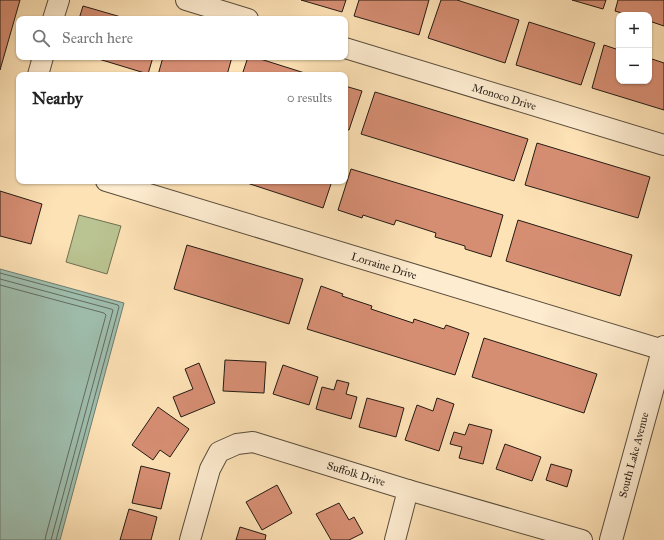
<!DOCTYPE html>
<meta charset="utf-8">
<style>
:root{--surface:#fff;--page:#f6f6f6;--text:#222;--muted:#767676;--line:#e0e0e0}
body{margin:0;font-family:"IM FELL Great Primer",serif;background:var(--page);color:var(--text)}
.controls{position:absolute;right:12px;top:12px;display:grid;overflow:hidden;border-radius:8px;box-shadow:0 1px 3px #0004}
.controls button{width:36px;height:36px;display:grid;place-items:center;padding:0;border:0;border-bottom:1px solid var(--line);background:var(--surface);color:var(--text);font:20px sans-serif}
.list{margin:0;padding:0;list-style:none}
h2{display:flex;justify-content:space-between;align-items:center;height:52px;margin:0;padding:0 16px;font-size:17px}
h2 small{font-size:13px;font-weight:400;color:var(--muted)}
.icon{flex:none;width:22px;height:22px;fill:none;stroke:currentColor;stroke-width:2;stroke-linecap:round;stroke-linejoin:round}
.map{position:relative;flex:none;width:664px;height:540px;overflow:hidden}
.search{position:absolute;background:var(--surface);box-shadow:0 1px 3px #0004;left:16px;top:16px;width:332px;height:44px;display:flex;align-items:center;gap:10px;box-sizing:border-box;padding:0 14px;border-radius:8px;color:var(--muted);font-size:15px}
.panel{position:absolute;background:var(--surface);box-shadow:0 1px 3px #0004;left:16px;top:72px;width:332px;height:112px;border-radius:8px}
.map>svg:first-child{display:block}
.green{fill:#bac492;stroke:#6f7052}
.water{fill:#9fbeae;stroke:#6e7d70}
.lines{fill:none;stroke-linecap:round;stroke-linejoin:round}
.shore{stroke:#626c60;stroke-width:1}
.building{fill:#d68e73;stroke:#241b13}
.minor-casing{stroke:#5a4d3c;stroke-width:22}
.tertiary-casing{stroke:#5a4d3c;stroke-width:24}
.minor{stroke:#feecd0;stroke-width:20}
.tertiary{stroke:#feecd0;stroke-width:22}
.labels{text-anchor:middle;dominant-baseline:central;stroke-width:4;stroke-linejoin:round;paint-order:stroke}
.street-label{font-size:11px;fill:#241b13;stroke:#feecd0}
</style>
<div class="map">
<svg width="664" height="540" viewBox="0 0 664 540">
<rect width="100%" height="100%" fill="#fde2b6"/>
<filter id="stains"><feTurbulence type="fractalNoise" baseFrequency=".005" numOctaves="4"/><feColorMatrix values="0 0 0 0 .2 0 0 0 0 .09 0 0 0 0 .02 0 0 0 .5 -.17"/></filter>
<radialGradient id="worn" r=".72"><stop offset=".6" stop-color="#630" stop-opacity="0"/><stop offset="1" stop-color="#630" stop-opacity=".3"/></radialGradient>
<path class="green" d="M79 215 121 226 107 274 66 262Z"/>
<path class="water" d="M0 269 124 303 60 540H0Z"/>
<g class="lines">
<g class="shore">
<path d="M0 273 118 305 119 307 56 540"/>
<path d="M0 279 111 309 113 310 51 540"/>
<path d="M0 285 104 313 106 315 46 535 45 540"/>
</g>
</g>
<g class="building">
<path d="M0 0H20L0 70Z"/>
<path d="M301 0H346L342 12Z"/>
<path d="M359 0H429L419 35 354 16Z"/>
<path d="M441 0H457L519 20 505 63 428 38Z"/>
<path d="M572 0H606L603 9Z"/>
<path d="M618 0H664V26L649 21V15H628L615 11Z"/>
<path d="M83 6 128 19H79Z"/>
<path d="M529 22 595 43 581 85 516 65Z"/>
<path d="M604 45 619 50V81H649V58L664 63V110L592 88Z"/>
<path d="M92 57H153L148 74Z"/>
<path d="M163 57H232L227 75H158Z"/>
<path d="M248 57H254L311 75H242Z"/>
<path d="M345 86 362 91 349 130 345 129Z"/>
<path d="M375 92 528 139 514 181 361 134Z"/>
<path d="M537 143 650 177 638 218 525 185Z"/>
<path d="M351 169 503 215 491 257 465 249V246L435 237 436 233 396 220 394 225 363 215 362 218 338 210Z"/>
<path d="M241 181H332L323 208Z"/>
<path d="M0 191 42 204 31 244 0 236Z"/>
<path d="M518 220 632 255 620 296 506 261Z"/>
<path d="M187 245 303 279 289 324 174 289Z"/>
<path d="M321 286 343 294 342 296 372 306 371 309 413 323 414 319 444 329 446 325 469 333 455 375 307 329Z"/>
<path d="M484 338 597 374 584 413 472 377Z"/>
<path d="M225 360 266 362 264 393 223 391Z"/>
<path d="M199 363 215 403 181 417 173 397 193 389 185 369Z"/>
<path d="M283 365 318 377 309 405 273 394Z"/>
<path d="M337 380 349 383 346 394 357 397 351 419 316 409 322 387 334 390Z"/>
<path d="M367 398 404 408 396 437 359 427Z"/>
<path d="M437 398 454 404 439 451 405 440 417 405 433 411Z"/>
<path d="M158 407 189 429 170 457 160 450 153 460 132 445Z"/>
<path d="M469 424 492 430 483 464 459 458 462 447 450 444 454 432 465 435Z"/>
<path d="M505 444 541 457 532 481 496 469Z"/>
<path d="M551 464 572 470 567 487 546 480Z"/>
<path d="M141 466 170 473 161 509 132 503Z"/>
<path d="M277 485 292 513 262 530 246 502Z"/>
<path d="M339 503 349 520 354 517 363 533 349 540H331L316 514Z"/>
<path d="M129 509 157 517 151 540H120Z"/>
<path d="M240 527 266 535 265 540H236Z"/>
</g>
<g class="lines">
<defs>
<g id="minor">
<path d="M186 0 248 19"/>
<path d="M53 19 59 0"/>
<path d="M345 48 664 145"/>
<path d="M38 75 43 57"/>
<path d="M106 181 663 350"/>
<path d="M190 540 210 469 219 452 237 444 253 442 408 490 582 540"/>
<path d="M395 540 408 490"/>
</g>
<path id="tertiary" d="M611 540 664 347"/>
</defs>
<use href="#minor" class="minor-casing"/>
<use href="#tertiary" class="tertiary-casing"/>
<use href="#minor" class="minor"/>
<use href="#tertiary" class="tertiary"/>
</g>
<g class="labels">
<g class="street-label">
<text transform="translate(504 97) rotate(17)">Monoco Drive</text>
<text transform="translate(384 266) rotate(17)">Lorraine Drive</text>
<text transform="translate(634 455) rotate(-75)">South Lake Avenue</text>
<text transform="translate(356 474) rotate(17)">Suffolk Drive</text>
</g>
</g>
<rect width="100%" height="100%" filter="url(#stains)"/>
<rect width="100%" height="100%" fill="url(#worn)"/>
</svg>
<div class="controls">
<button>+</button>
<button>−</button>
</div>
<div class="search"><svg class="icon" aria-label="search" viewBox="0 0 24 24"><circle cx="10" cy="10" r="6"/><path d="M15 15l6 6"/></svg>Search here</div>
<section class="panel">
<h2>Nearby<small>0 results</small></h2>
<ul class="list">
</ul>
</section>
</div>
